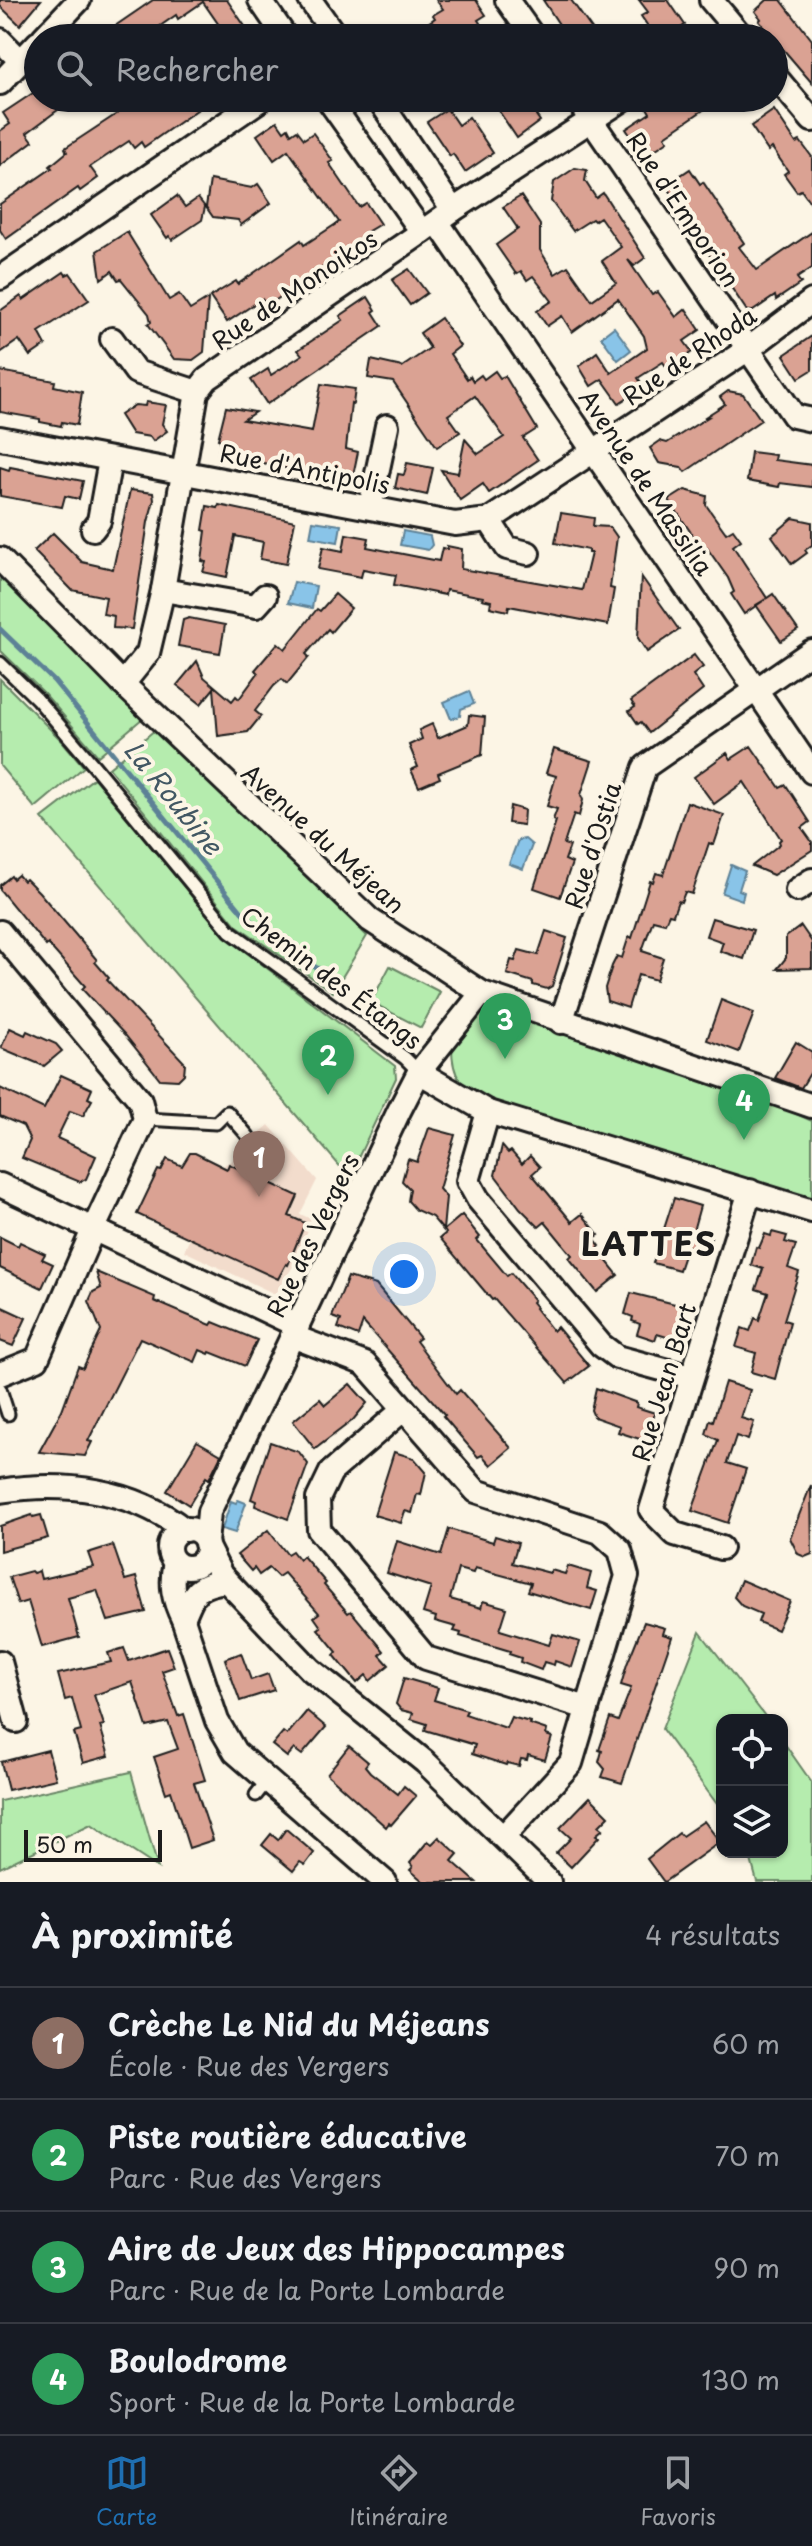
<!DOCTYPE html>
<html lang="fr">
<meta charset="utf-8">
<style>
:root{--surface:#171b24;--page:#242831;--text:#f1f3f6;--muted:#9ea1a6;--line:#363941;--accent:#1f6fb2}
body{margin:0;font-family:"Playpen Sans",sans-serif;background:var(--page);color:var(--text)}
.controls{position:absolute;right:24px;bottom:24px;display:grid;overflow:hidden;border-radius:16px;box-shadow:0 2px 6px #0004}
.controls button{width:72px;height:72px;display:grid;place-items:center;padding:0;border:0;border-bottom:2px solid var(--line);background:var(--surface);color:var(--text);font:40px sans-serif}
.scale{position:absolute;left:24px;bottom:20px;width:138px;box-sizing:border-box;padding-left:8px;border:4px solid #1c1c1c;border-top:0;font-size:22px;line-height:28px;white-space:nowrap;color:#1c1c1c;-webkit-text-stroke:6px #fcf5e5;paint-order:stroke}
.you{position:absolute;left:404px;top:1274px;width:28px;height:28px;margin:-20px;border:6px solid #fff;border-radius:50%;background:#1a73e8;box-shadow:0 0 0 12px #1a73e833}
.badge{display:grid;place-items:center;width:52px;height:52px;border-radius:50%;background:var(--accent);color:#fff;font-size:26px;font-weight:700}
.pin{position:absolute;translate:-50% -66px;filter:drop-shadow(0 2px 4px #0008)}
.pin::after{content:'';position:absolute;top:42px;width:28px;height:24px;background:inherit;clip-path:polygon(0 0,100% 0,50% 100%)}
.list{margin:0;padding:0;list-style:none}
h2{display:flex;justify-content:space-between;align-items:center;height:104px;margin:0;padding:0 32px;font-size:34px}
h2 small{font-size:26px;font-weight:400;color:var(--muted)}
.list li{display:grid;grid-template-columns:52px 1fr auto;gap:24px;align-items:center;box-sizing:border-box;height:112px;padding:0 32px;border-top:2px solid var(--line)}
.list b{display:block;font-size:30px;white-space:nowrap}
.list p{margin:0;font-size:26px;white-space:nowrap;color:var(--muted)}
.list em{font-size:26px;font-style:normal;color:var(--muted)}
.icon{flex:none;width:44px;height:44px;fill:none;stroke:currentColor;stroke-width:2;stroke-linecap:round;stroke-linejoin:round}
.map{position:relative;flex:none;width:812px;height:1882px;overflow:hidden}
.search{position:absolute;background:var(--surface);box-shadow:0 2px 6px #0004;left:24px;right:24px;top:24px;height:88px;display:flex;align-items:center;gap:20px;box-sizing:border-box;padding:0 28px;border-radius:44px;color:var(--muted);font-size:30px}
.sheet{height:552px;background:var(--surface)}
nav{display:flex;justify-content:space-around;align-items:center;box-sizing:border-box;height:112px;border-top:2px solid var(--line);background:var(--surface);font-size:22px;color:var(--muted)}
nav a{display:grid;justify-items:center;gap:4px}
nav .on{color:var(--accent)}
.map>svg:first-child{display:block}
.built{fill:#f2dccc}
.green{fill:#b5ecae;stroke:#688465;stroke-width:2}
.water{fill:#89c4e8;stroke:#5d8196;stroke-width:2}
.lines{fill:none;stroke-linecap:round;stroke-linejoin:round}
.stream{stroke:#5d8196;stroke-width:5}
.building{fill:#daa293;stroke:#1c1c1c;stroke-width:2}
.service-casing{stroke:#1c1c1c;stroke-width:17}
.minor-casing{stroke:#1c1c1c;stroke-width:28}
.service{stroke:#fcf5e5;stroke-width:11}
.minor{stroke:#fcf5e5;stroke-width:22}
.labels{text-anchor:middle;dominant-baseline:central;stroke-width:8;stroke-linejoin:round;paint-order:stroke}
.street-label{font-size:24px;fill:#1c1c1c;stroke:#fcf5e5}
.water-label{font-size:26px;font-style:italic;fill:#425763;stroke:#fcf5e5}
.district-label{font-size:32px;font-weight:bold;letter-spacing:2px;fill:#1c1c1c;stroke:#fcf5e5}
</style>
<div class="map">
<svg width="812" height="1882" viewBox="0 0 812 1882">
<rect width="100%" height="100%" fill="#fcf5e5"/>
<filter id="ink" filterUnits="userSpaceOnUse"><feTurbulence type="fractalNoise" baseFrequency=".0125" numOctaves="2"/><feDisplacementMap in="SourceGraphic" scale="16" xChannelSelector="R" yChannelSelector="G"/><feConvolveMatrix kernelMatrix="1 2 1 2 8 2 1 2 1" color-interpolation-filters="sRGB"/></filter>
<g filter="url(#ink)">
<path class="built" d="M269 1125 317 1180 300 1214 311 1219 300 1256 275 1294 184 1251 225 1164 232 1161 236 1152Z"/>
<g class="green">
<path d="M0 576 143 718 98 756 44 693 0 650Z"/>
<path d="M0 679 63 742 84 767 35 808 0 766Z"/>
<path d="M156 729 367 936 333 992 236 925 109 768Z"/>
<path d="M94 778 225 936 395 1066 396 1078 349 1177 42 818Z"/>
<path d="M390 966 440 992 421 1028 371 1002Z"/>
<path d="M488 1008 772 1103 812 1121V1202L501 1107C468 1088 451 1087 452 1044L477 1016Z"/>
<path d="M700 1632 768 1720H722V1811L662 1729Z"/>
<path d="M782 1740 812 1783V1882H757L749 1852H782Z"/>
<path d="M131 1772 158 1868 91 1824 0 1868V1801Z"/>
</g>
<g class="water">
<path d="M614 327 631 350 618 360 601 337Z"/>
<path d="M313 521 341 525 338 542 310 537Z"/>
<path d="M403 531 430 536 432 545 428 550 400 545Z"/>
<path d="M294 582 316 586 312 608 288 603Z"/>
<path d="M469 691 474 704 461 709 460 716 451 719 444 702Z"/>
<path d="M518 840 525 839 532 845 523 869 509 864Z"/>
<path d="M731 865 745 871 739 890 744 892 742 900 722 893Z"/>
<path d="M238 1500 246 1503 235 1533 222 1529 231 1501 236 1503Z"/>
</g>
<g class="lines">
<path class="stream" d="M0 629 54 681 242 912 281 947 329 975"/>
</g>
<g class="building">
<path d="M0 0H41L20 25 0 6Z"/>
<path d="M153 0H227L253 38H228L203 2 178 19 176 15 143 38H123L115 26Z"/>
<path d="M436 0H476L486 15 478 20 485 30 472 38H406L435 18 433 15 443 9Z"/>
<path d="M543 0H571L598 38H568Z"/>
<path d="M639 0H668L685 25 665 38H656L641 16 648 12Z"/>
<path d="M767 0H781L812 40V83L759 21 761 19 755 11Z"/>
<path d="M36 91 38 98H74L27 133 33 141 0 166V131L10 124 3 113Z"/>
<path d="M141 98H214L144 147 141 142 134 148 129 141 90 167 98 178 80 191 78 188 6 239 0 230V204L52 168 50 166 67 152 65 148Z"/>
<path d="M490 98H524L540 121 517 138Z"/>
<path d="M658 98H721L665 136 668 141 650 153 648 149 642 153 626 129 650 113 646 106Z"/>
<path d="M447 109 458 125 469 117 493 153 465 172 453 154 450 156 427 122Z"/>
<path d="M774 110 796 143 800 141 812 157V205L801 190 797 192 784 174 788 171 772 148 768 151 751 126Z"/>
<path d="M277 121 284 131 288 128 291 134 297 130 304 139 313 133 333 161 329 163 359 207 366 203 380 224 365 233 363 238 364 241 311 275 313 278 295 290 294 288 267 306 262 299 227 322 210 297 236 281 238 284 301 240 304 245 339 222 288 150 274 160 257 135Z"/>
<path d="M575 168 587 170 585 181 596 198 603 193 645 258 634 266 628 260 652 295 658 292 676 317 686 309 700 330 684 341 692 352 668 369 663 362 638 378 644 387 619 403 602 379 591 386 579 366 597 352 611 373 647 348 644 336 618 299 572 332 562 316 547 326 537 311 552 301 533 276 527 280 521 271 516 274 496 245 518 229 503 207 521 196 540 225V250L555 274 568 266 592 300 616 283 602 261 621 247 600 217 594 221 592 219 573 231 551 201 554 182Z"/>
<path d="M690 169 700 184 703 182 744 243 739 247 757 270 812 232V268L797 278 801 283 776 300 775 296 753 311H747L686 220 689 218 666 185Z"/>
<path d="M210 180 252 188 258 184 271 203 241 225 238 220 213 217 206 207Z"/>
<path d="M177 196 185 207 198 198 205 207 202 220 172 240 169 236 167 238 151 215Z"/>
<path d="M127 232 169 300 179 294 190 310 208 299 204 352 193 360 174 359 148 324 151 322 149 314 121 279 118 280 112 271 101 279 97 251Z"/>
<path d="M409 269 427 293 410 305 392 280Z"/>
<path d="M64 272 66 275 70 273 89 300 39 332 46 345 30 356 19 340 0 353V311L21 296 23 300Z"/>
<path d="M368 297 376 310 373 312 382 326 267 404 251 380 268 369 271 375 302 355 298 350 343 320 340 316Z"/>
<path d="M441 318 460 346 450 354 467 379 470 376 473 381 481 375 484 379 495 371 500 378 505 376 537 429 523 438 538 460 489 493 483 484 460 500 441 470 458 473 465 439 478 454 504 437 475 396 448 415 460 432 437 447 393 382 368 378 371 360 402 367 430 348 420 333Z"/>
<path d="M812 336V370L799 378 784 355Z"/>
<path d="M0 371 55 381 54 386 82 392 77 425 62 422 61 426 40 422V419L0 412Z"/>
<path d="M321 384 355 389 353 404 351 403 346 449 358 452 352 480 335 479 218 453 221 440 218 439 226 407 255 412 243 420 312 432Z"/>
<path d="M728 391 743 394 761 420 685 472 681 467 659 463 650 448 660 441 667 443 708 417H705L725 404 720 397Z"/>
<path d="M146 402 166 405 162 424 167 431 153 441 150 437 132 434 120 415 135 405 145 406Z"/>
<path d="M751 452 775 455 774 460 812 465V487L780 483 779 487 747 481Z"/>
<path d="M407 463 433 468 427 495 395 488 398 474 404 475Z"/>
<path d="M0 467 9 470 10 467 83 481 79 499 65 496 62 507 0 496Z"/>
<path d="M130 490 153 493 154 500 148 522 132 629 113 628 114 616 103 614 106 597 72 590 34 551 53 533 82 562 113 569Z"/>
<path d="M685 490 707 496 706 505 726 533 733 529 741 540 733 546 767 598 773 594 798 630 781 641 756 605 766 599 744 614 731 594 734 592 728 578 707 548 705 549 698 538 696 540 669 500Z"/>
<path d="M219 505 295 521 286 564 260 559 263 542 235 536 227 577 203 572 206 562 202 561 206 531 203 530 207 506 218 508Z"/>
<path d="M561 513 594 518 593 526 610 527 617 537 610 588 614 589 608 625 509 606 508 611 490 607 491 601 482 599 483 597 446 590 445 595 394 585 396 575 363 569 361 577 318 569 323 547 343 551 346 534 369 538 367 547 439 561 442 548 447 549V546L462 549 461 569 582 590 591 553H588V550L555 543Z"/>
<path d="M793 518 812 522V545L805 550 807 553 792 564 772 536Z"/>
<path d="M641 576 679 630 647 652 638 638Z"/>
<path d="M335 594 351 608 331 632 328 629 306 654 309 657 287 684 282 679 274 686 255 711 261 716 248 732 218 736 214 688 201 704 177 685 197 661 204 677 232 701 236 696 239 699 258 673 255 670 278 643 285 649 317 609 320 611Z"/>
<path d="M189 618 225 625 220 653 178 646 183 620Z"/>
<path d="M694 655 703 667 693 675 703 690 649 733 641 722 638 724 629 711 635 707 631 701Z"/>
<path d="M469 715 485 717 482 755 438 773 440 778 419 787 411 770 418 767 409 745 422 739 419 730 432 724 438 738 468 725Z"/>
<path d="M751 746 780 788 786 785 810 822 802 828 812 842V850L773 875 752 866 780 844 779 841 781 839 744 782 714 804 694 777 727 753 731 759Z"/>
<path d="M554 749 592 761 581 795 583 800 579 816 574 814 564 844 570 846 565 860 572 863 560 897 534 888 556 821 553 820 557 809 547 806 556 776 546 773Z"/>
<path d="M687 802 724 815 714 845 709 843 692 894 685 892 681 902 678 901 673 915 669 914 665 923 653 920 642 951 663 958 656 980 638 975 628 1008 607 1001 605 988 612 966 617 956 622 958 629 936 632 938 650 881 653 882 656 873 663 875Z"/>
<path d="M510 806 524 810 523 825 508 823Z"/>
<path d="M18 875 23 881 26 879 39 892 97 960 95 962 109 978 107 980 185 1063 184 1074 178 1080 160 1079 125 1035 82 989 85 986 48 944 46 946 0 890V885L11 876 13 879Z"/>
<path d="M712 918 753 930 744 959 720 951 723 942 706 936Z"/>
<path d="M801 926 812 942V968L777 969 786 958V937Z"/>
<path d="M546 931 567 938 552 986 547 989 533 985V982L507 974 511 960 515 961 519 950 538 955Z"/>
<path d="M721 1000 754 1013 739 1052 707 1040Z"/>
<path d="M10 1028 25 1035 27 1031 56 1044 62 1051 44 1066 1 1048Z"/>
<path d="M796 1042 812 1052V1070L801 1088 775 1078Z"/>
<path d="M61 1075 92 1089 88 1098 92 1100 83 1116 70 1111 57 1138 96 1156 86 1179 80 1182 22 1158 30 1140 23 1126 0 1116V1088L44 1109Z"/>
<path d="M429 1128 455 1135 439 1189 446 1197 443 1230 432 1217 416 1210 408 1201 410 1189 402 1181 408 1159 417 1162Z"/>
<path d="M502 1146 508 1153 511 1151 522 1164 530 1156 540 1167 532 1174 572 1222 582 1214 599 1235 594 1238 600 1246 597 1249 618 1275 597 1292 569 1258 572 1255 545 1222 539 1227 520 1208 495 1175Z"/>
<path d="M190 1153H195L227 1169 229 1164 298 1196 289 1216 305 1223 288 1265 286 1264 278 1279 137 1214 158 1170 161 1171 167 1159 182 1166Z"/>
<path d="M674 1198 700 1206 693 1231 711 1237 706 1252 687 1246 679 1270 653 1263Z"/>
<path d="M462 1215 480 1237 477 1240 507 1276 511 1273 534 1300 532 1302 536 1307 535 1308 553 1331 557 1327 589 1366 567 1383 494 1299 492 1300 487 1294 440 1238 446 1233 444 1230Z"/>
<path d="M772 1232 787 1236 785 1242 796 1245 788 1268 799 1272 784 1320 790 1322 775 1379 751 1372 756 1353 736 1347 742 1328 750 1331 755 1318 759 1320 768 1293 756 1289 763 1269 751 1265 756 1247 759 1248 765 1234 771 1236Z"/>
<path d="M0 1237 18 1246 20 1242 45 1254 42 1259 53 1264 42 1288 0 1268Z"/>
<path d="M96 1272 155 1297 154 1301 187 1315 211 1325 213 1322 257 1340 245 1366 210 1352 209 1354 200 1350 195 1362 140 1338 88 1441 92 1442 85 1456 39 1452 62 1410 78 1366 83 1368 101 1331 89 1301 93 1292 101 1288Z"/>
<path d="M348 1277 376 1285 420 1338 416 1341 456 1394 460 1390 511 1448 491 1465 482 1455 478 1457 443 1416 445 1415 363 1322 358 1336 338 1328 341 1320 332 1317Z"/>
<path d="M631 1293 687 1307 677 1340 657 1334 655 1340 637 1334 640 1324 632 1321 633 1317 625 1314Z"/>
<path d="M0 1306 26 1318 13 1346 0 1341Z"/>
<path d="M725 1382 750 1390 741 1418 754 1422 748 1440 736 1436 727 1463 746 1469 728 1523 692 1511 718 1440 706 1434 710 1420 713 1421Z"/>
<path d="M350 1384 367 1403 353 1420 315 1449 293 1421 320 1399 325 1405Z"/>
<path d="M596 1388 637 1403 636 1407 655 1413 646 1441 618 1432 620 1426 594 1417 591 1410Z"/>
<path d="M197 1441 221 1455 209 1479 206 1477 189 1505 167 1491Z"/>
<path d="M270 1442 299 1452 308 1464 288 1519 255 1506 256 1501 251 1499Z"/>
<path d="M394 1452 414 1458 426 1472 421 1495 417 1494 412 1513 405 1511 401 1523 374 1515Z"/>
<path d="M811 1485 812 1554 805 1557 798 1554 790 1538Z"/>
<path d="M32 1515 33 1517 41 1515 48 1538 0 1551V1526Z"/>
<path d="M449 1529 493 1542 495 1536 518 1543 512 1563 550 1573 551 1570 565 1574 568 1566 591 1573 587 1588 597 1591 591 1610 528 1591 531 1583 475 1568 473 1573 458 1569 450 1599 481 1608 483 1601 507 1608 500 1630 549 1645 553 1634 580 1642 572 1667 555 1661 554 1665 544 1662 541 1670 520 1662 521 1658 509 1654 510 1651 460 1636 461 1633 454 1631 456 1627 435 1621 436 1617 423 1613 431 1587 387 1573 397 1541 441 1555Z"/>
<path d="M268 1530 287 1554 292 1551 299 1560 303 1556 326 1583 324 1585 348 1613 351 1611 384 1651 380 1655 389 1665 370 1681 366 1675 357 1683 334 1655 337 1652 318 1629 321 1627 314 1617 319 1613 284 1573 278 1577 269 1568 259 1575 254 1568 251 1571 237 1555Z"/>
<path d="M113 1545 125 1580 136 1577 146 1612 108 1621 97 1590 68 1598 79 1637 42 1647 28 1601 18 1604 9 1577 31 1571 33 1573 39 1571 41 1579 93 1567 88 1553Z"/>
<path d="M741 1580 790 1601 777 1630 758 1622 761 1614 742 1606 734 1597Z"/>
<path d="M644 1622 665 1628 663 1634 672 1637 622 1783 602 1777 605 1769 599 1762 602 1751 599 1750 610 1718 618 1721 631 1688 621 1685 627 1664Z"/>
<path d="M124 1648 129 1661 167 1648 174 1667 162 1671 178 1716 184 1714 205 1780 194 1783 213 1840 189 1848 171 1791 166 1793 154 1757 178 1749 168 1722 147 1727 132 1682 94 1695 104 1725 100 1726 109 1756 83 1763 74 1733 81 1731 72 1698 65 1700 58 1674 111 1662 108 1653Z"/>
<path d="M241 1653 251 1680 268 1674 274 1690 240 1701 225 1659Z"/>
<path d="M404 1678 438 1688 434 1700 467 1710 465 1714 506 1728 511 1717 530 1722 529 1724 547 1730 546 1735 552 1737 545 1760 528 1755 527 1760 521 1759 519 1766 507 1763 506 1765 472 1754 475 1745 425 1730 427 1724 411 1719 413 1713 401 1710 396 1704Z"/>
<path d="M307 1711 326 1727 302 1755 294 1749 287 1757 272 1745 283 1732 287 1735Z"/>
<path d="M349 1746 368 1762 365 1766 370 1772 398 1794 404 1786 416 1796 391 1825 389 1823 386 1827 327 1774Z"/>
<path d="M48 1750 56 1779 8 1790 1 1762Z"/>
<path d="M590 1797 609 1816 599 1826 603 1829 596 1835 599 1837 571 1867 556 1853 571 1838 560 1828Z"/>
<path d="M704 1821 720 1842 664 1882 647 1859 679 1833 682 1836Z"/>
<path d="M286 1829 314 1853 305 1865 300 1862 293 1871 262 1845 271 1834 278 1840Z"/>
<path d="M439 1837 458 1854 452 1861 476 1882H424L410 1870 413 1867 410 1863 428 1841 432 1844Z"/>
</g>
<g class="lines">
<defs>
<g id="service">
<path d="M0 663 37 699 95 767 230 931 405 1058 419 1072"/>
<path d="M145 1119 216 1123 227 1112 248 1136"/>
<path d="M0 1389 8 1414"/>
<path d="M256 1795 267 1781"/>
</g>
<g id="minor">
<path d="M260 0 286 38"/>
<path d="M310 0 337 38"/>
<path d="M507 0 534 38"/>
<path d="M711 0 743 38"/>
<path d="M43 38 79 0"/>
<path d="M0 40 21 61"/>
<path d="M774 75 812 120"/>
<path d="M0 83 38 43"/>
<path d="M327 98 422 232 453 210 378 98"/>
<path d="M576 98 794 416 812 420"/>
<path d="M453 210 625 98"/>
<path d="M438 223 812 772"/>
<path d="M0 278 263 98"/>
<path d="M112 339 136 372 197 392"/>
<path d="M0 438 455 524 489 520 747 350 812 301"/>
<path d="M370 507 387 426"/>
<path d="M489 520 507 548 528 553"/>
<path d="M93 529 99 521 110 460"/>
<path d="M0 559 123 684 370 920 482 993 812 1106"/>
<path d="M163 590 256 606 265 596"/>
<path d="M123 684 148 653 163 590 197 392 207 379 422 232"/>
<path d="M797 890 812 880"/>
<path d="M0 932 140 1100 145 1119 93 1230 37 1359 0 1374"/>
<path d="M561 1022 645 767 812 651"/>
<path d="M419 1072 488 1112 812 1211"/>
<path d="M488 1112 468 1181 478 1199 601 1345 617 1357 691 1377"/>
<path d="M0 1185 298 1326"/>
<path d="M292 1336 365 1364 476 1491 600 1532 620 1550 627 1576 571 1763 504 1836"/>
<path d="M404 1409 331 1472 318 1499 319 1530 426 1658 587 1708"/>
<path d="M0 1491C64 1481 133 1489 185 1530"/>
<circle cx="188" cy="1548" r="19"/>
<path d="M206 1543 209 1512 399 1111 419 1072 482 993"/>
<path d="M207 1547 221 1575 310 1669 425 1762 549 1882"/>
<path d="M721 1548 675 1534 651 1510 750 1191"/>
<path d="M175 1562C170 1584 173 1599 183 1619L217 1721 235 1752 385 1882"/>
<path d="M183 1619C194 1591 196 1585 226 1581"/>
<path d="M0 1662 16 1721"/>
</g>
</defs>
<use href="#service" class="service-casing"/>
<use href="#minor" class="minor-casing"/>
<use href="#service" class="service"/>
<use href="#minor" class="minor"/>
</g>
</g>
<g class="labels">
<g class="street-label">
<text transform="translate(684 209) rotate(56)">Rue d'Emporion</text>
<text transform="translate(294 289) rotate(-34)">Rue de Monoikos</text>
<text transform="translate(689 355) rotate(-34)">Rue de Rhoda</text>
<text transform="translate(305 468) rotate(11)">Rue d'Antipolis</text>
<text transform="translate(647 482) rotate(56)">Avenue de Massilia</text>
<text transform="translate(324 838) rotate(42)">Avenue du Méjean</text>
<text transform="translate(592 845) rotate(-72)">Rue d'Ostia</text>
<text transform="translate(332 977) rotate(37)">Chemin des Étangs</text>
<text transform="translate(312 1235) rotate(-64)">Rue des Vergers</text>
<text transform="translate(663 1382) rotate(-73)">Rue Jean Bart</text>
</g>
<g class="water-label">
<text transform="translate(174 797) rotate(51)">La Roubine</text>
</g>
<g class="district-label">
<text x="649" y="1243">LATTES</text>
</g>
</g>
</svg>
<div class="controls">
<button><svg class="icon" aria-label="locate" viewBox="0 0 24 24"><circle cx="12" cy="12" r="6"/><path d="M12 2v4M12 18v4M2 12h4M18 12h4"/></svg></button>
<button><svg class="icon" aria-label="layers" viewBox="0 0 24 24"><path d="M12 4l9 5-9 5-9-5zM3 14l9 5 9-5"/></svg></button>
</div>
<div class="scale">50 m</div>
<div class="you"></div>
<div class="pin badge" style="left:259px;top:1197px;background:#8d6e63">1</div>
<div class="pin badge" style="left:328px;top:1095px;background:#2e9e5b">2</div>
<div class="pin badge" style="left:505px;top:1059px;background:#2e9e5b">3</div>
<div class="pin badge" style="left:744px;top:1140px;background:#2e9e5b">4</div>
<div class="search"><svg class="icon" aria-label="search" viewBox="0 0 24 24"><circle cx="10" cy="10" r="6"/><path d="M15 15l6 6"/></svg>Rechercher</div>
</div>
<section class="sheet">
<h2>À proximité<small>4 résultats</small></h2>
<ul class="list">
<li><span class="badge" style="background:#8d6e63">1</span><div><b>Crèche Le Nid du Méjeans</b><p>École · Rue des Vergers</p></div><em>60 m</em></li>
<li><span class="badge" style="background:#2e9e5b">2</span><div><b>Piste routière éducative</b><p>Parc · Rue des Vergers</p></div><em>70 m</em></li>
<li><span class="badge" style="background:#2e9e5b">3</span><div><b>Aire de Jeux des Hippocampes</b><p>Parc · Rue de la Porte Lombarde</p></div><em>90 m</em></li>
<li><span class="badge" style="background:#2e9e5b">4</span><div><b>Boulodrome</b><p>Sport · Rue de la Porte Lombarde</p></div><em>130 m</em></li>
</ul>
</section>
<nav>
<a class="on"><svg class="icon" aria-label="map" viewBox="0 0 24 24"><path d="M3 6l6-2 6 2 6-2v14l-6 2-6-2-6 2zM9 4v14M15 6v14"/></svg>Carte</a>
<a><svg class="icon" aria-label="directions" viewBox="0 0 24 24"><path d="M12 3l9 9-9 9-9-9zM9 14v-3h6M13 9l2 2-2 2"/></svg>Itinéraire</a>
<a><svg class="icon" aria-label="saved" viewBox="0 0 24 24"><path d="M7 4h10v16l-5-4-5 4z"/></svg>Favoris</a>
</nav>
